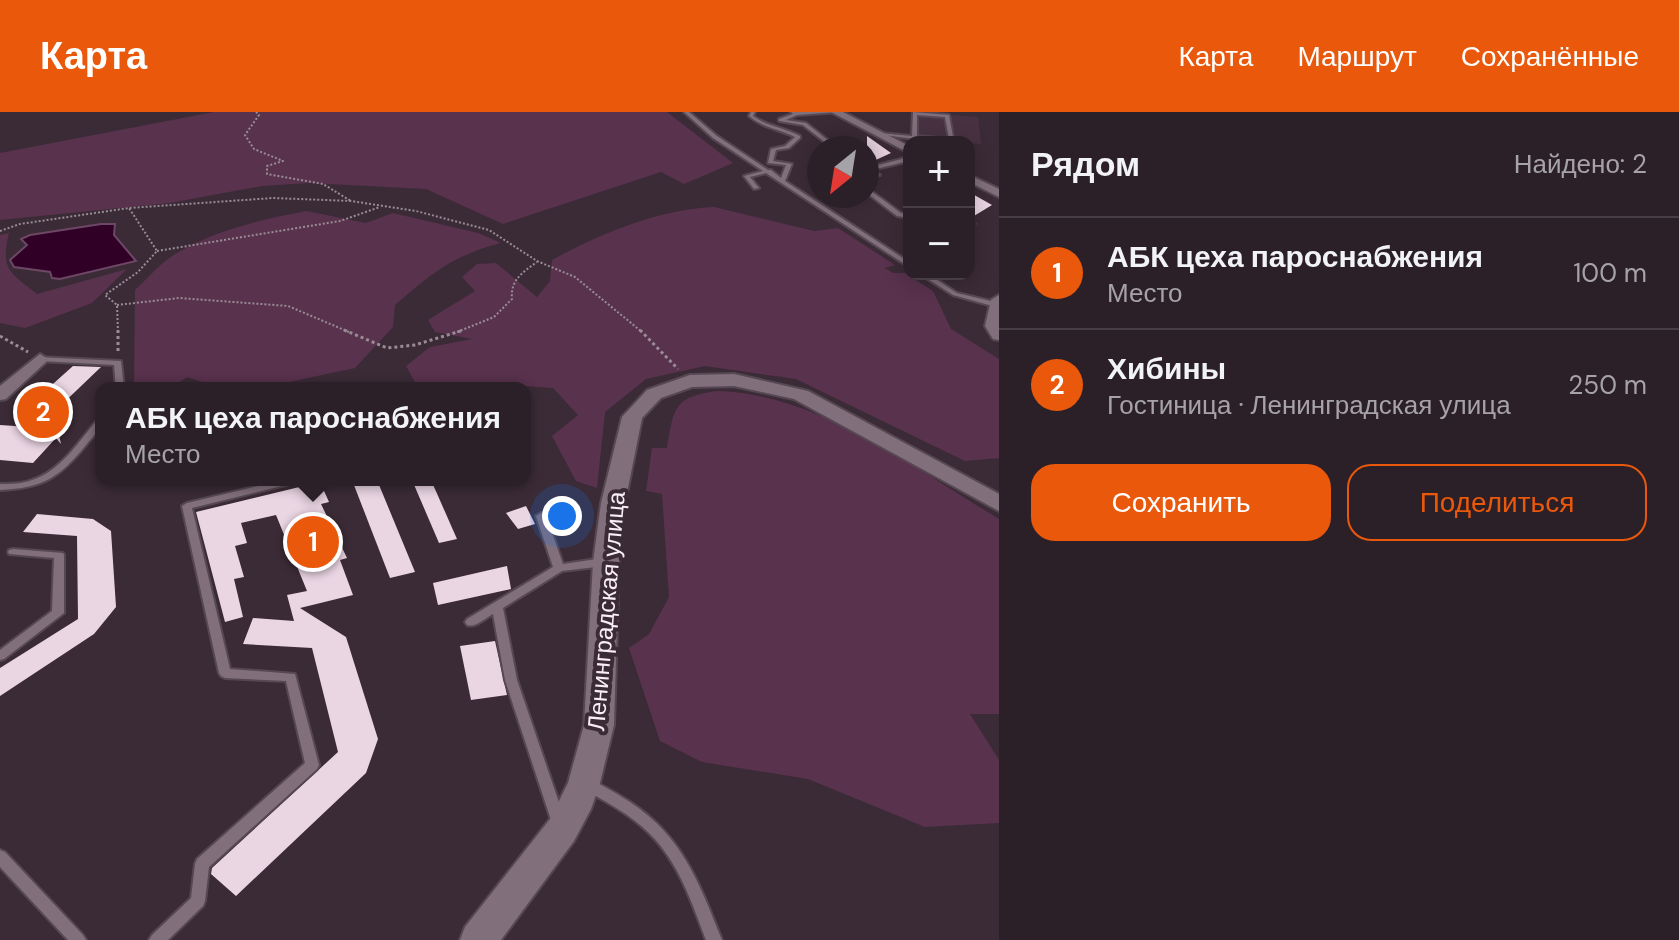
<!DOCTYPE html>
<html lang="ru">
<meta charset="utf-8">
<style>
:root{--surface:#2c2028;--page:#342830;--text:#f1f3f6;--muted:#a6a3a8;--line:#483e45;--accent:#ea580c}
body{margin:0;font-family:"DM Sans",sans-serif;background:var(--page);color:var(--text)}
.controls{position:absolute;right:24px;top:24px;display:grid;overflow:hidden;border-radius:16px;box-shadow:0 4px 20px #0003}
.controls button{width:72px;height:72px;display:grid;place-items:center;padding:0;border:0;border-bottom:2px solid var(--line);background:var(--surface);color:var(--text);font:40px sans-serif}
.compass{position:absolute;left:807px;top:24px;width:72px;height:72px;border-radius:50%;background:var(--surface);box-shadow:0 4px 20px #0003;rotate:210deg}
.you{position:absolute;left:562px;top:404px;width:28px;height:28px;margin:-20px;border:6px solid #fff;border-radius:50%;background:#1a73e8;box-shadow:0 0 0 12px #1a73e833}
.badge{display:grid;place-items:center;width:52px;height:52px;border-radius:50%;background:var(--accent);color:#fff;font-size:26px;font-weight:700}
.pin{position:absolute;translate:-50% -50%;border:4px solid #fff;box-shadow:0 2px 8px #0006}
.popup{position:absolute;left:95px;top:270px;width:436px;height:104px;box-sizing:border-box;display:grid;place-content:center;border-radius:16px;background:var(--surface);filter:drop-shadow(0 2px 6px #0005);font-size:26px;white-space:nowrap;color:var(--muted)}
.popup b{font-size:30px;color:var(--text)}
.popup::after{content:'';position:absolute;left:50%;top:100%;margin-left:-16px;border:16px solid transparent;border-top-color:var(--surface)}
.list{margin:0;padding:0;list-style:none}
h2{display:flex;justify-content:space-between;align-items:center;height:104px;margin:0;padding:0 32px;font-size:34px}
h2 small{font-size:26px;font-weight:400;color:var(--muted)}
.list li{display:grid;grid-template-columns:52px 1fr auto;gap:24px;align-items:center;box-sizing:border-box;height:112px;padding:0 32px;border-top:2px solid var(--line)}
.list b{display:block;font-size:30px;white-space:nowrap}
.list p{margin:0;font-size:26px;white-space:nowrap;color:var(--muted)}
.list em{font-size:26px;font-style:normal;color:var(--muted)}
.actions{display:flex;gap:16px;padding:24px 32px}
.actions a{flex:1;padding:18px 0;border:2px solid var(--accent);border-radius:24px;text-align:center;font-size:28px;color:var(--accent)}
.actions .main{background:var(--accent);color:#fff}
.map{position:relative;flex:none;width:999px;height:828px;overflow:hidden}
header{display:flex;align-items:center;gap:48px;box-sizing:border-box;height:112px;padding:0 40px;background:var(--accent);color:#fff}
header strong{font-size:38px}
nav{display:flex;gap:44px;margin-inline-start:auto;font-size:28px}
main{display:flex}
aside{flex:1;background:var(--surface)}
.map>svg:first-child{display:block}
.built{fill:#483242}
.green{fill:#59324e}
.water{fill:#310027;stroke:#6d4765;stroke-width:2}
.building{fill:#ead5e3}
.lines{fill:none;stroke-linecap:round;stroke-linejoin:round}
.service-casing{stroke:#564852;stroke-width:4}
.minor-casing{stroke:#564852;stroke-width:4}
.tertiary-casing{stroke:#564852;stroke-width:4}
.path-far1{stroke:#998c95;stroke-width:2;stroke-dasharray:2 2;stroke-linecap:butt}
.path{stroke:#998c95;stroke-width:3;stroke-dasharray:3 3;stroke-linecap:butt}
.service{fill:#826f7c;fill-rule:evenodd}
.minor{fill:#826f7c;fill-rule:evenodd}
.tertiary{fill:#826f7c;fill-rule:evenodd}
.labels{text-anchor:middle;dominant-baseline:central;stroke-width:8;stroke-linejoin:round;paint-order:stroke}
.street-label{font-size:24px;fill:#f9eef5;stroke:#3b2b36}
</style>
<header>
<strong>Карта</strong>
<nav><a>Карта</a><a>Маршрут</a><a>Сохранённые</a></nav>
</header>
<main>
<div class="map">
<svg width="999" height="828" viewBox="0 0 999 828">
<rect width="100%" height="100%" fill="#3b2b36"/>
<path class="built" d="M914 0 978 5 981 32 913 26Z"/>
<g class="green">
<path d="M214 0H667L733 51 684 72 661 60 503 112 426 77 309 71 262 74 170 91 0 108V41Z"/>
<path d="M714 95 814 119 838 116 895 153 885 156 893 161H905L933 179 951 217 999 247V346L965 349 796 267 705 254 646 267 605 300 597 376 576 369 552 324 578 303 553 276 498 272 418 276 406 254 430 235 472 227 435 220 428 208 475 179 462 165 477 152 496 151 537 185 550 169 552 148C599 122 660 97 714 95Z"/>
<path d="M306 99 366 111 393 101 478 121 501 131C452 144 432 161 395 193L393 215 355 256 261 276H221L187 265 171 276H134L135 178C148 166 161 150 177 141 217 117 261 108 306 99Z"/>
<path d="M9 121C0 157 10 161 37 182L127 157 92 191 25 216 0 211V123Z"/>
<path d="M717 279C817 281 915 357 999 407V602H970L999 648V711L925 715 808 667 702 650 660 629 629 536 649 522 669 485 662 382 646 379 652 336H667C674 295 674 285 717 279Z"/>
</g>
<path class="water" d="M101 112H115L114 123 136 149 60 167 52 166 50 160 14 155 10 148 27 133 21 127 30 123Z"/>
<g class="building">
<path d="M867 24 891 41 867 52Z"/>
<path d="M969 80 992 93 969 107Z"/>
<path d="M73 254 101 255 55 299 58 316 65 317 59 323 61 332 56 326 33 351 0 348V313L46 316 26 296Z"/>
<path d="M352 368H377L415 460 390 466Z"/>
<path d="M412 368H431L457 427 439 431Z"/>
<path d="M320 370 329 390 321 392 347 446 340 448 353 483 300 496 346 525 378 627 366 661 236 784 211 762 212 756 338 640 312 536 243 532 253 506 294 509 287 483 307 479 276 403 241 411 247 431 235 434 244 465 234 467 243 505 225 510 196 400Z"/>
<path d="M526 394 535 412 518 417 506 401Z"/>
<path d="M37 402 93 407 111 419 116 495 94 522 0 584V556L78 507 77 424 23 420Z"/>
<path d="M507 454 511 477 438 493 433 471Z"/>
<path d="M495 529 507 583 471 588 460 534Z"/>
</g>
<g class="lines">
<defs>
<g id="service">
<path d="M684 0H689L717 24 768 58H771L781 66 786 53 768 51 771 37 785 34 795 25C779 17 763 16 749 4L751 0H755L753 4C768 15 784 15 800 24V26L789 36 776 38 773 49 792 52 785 69 909 150V155L766 61 750 65 759 76 754 77 744 64 763 59 713 26Z"/>
<path d="M791 0H838L797 3 786 8 806 11 838 36H832L803 13 779 9V7L793 2Z"/>
<path d="M913 0 949 3 954 30 914 27 876 22 878 21 912 24ZM917 3 945 5 949 27 917 24Z"/>
<path d="M909 45V49L872 58 880 63 867 69V65L873 63 867 59V56Z"/>
<path d="M867 76 901 101 909 102V106L897 104 867 81Z"/>
<path d="M920 162H928L957 181 999 191V194L996 195 953 183Z"/>
<path d="M37 245 121 249 124 276H116L114 253 40 249H37Z"/>
<path d="M101 306C101 318 93 324 86 333 59 366 43 376 0 378V372C11 372 22 372 32 368 61 359 79 329 98 307Z"/>
<path d="M283 368H300L298 370 192 396 230 557 295 562 319 653 317 657 209 755 205 789 203 794 168 828H149L152 823 191 786 195 752 197 747 305 651 286 569 225 566 221 564 219 561 182 394 187 391Z"/>
<path d="M541 401 546 404 563 452 604 446 609 450 604 454 562 459 503 496 517 568 566 711 564 715 559 717 554 715 552 711 505 568 493 502C485 506 476 516 467 513L465 510 467 507 553 455 536 404Z"/>
<path d="M13 437 63 441 64 443V501L4 547 0 548V538L52 499 54 446 9 442 8 440 9 438Z"/>
<path d="M586 666C601 672 616 681 630 690 683 725 699 771 722 828H706C692 791 679 751 650 722 630 702 605 689 581 676L579 672 581 668Z"/>
<path d="M0 738 5 740 83 823 86 828H68L0 755Z"/>
</g>
<g id="minor">
<path d="M831 0H843L909 34V41Z"/>
<path d="M969 63 999 77V85L969 70Z"/>
<path d="M40 242 48 247 46 250 6 287 0 288V274Z"/>
</g>
<g id="tertiary">
<path d="M999 183V228L993 227 985 214 991 188Z"/>
<path d="M734 262 808 279 999 382V399L794 287 734 274 692 275 661 286 642 306 625 391 619 450 614 613 600 671 591 697 574 729 501 828H460L465 815 550 707 568 671 584 613 593 450 601 391 622 305 647 278 690 263Z"/>
</g>
</defs>
<use href="#service" class="service-casing"/>
<use href="#minor" class="minor-casing"/>
<use href="#tertiary" class="tertiary-casing"/>
<g class="path-far1">
<path d="M256 0 259 3 245 23 254 37 283 49 267 54V62L323 72 351 89"/>
<path d="M969 114 977 112"/>
<path d="M0 119 20 112 129 96 273 86 351 89 416 99 489 118 537 149 575 165 642 220"/>
<path d="M157 139 340 109 380 95"/>
<path d="M117 193 179 186 288 194 349 220"/>
<path d="M118 220 117 193 105 183 138 160 157 139 129 96"/>
<path d="M457 220 494 205 512 187C510 168 523 160 537 150"/>
</g>
<g class="path">
<path d="M118 218V239"/>
<path d="M344 218 387 236 415 233 464 218"/>
<path d="M640 218 678 257"/>
<path d="M0 224 28 240"/>
</g>
<use href="#service" class="service"/>
<use href="#minor" class="minor"/>
<use href="#tertiary" class="tertiary"/>
</g>
<g class="labels">
<g class="street-label">
<text transform="translate(606 499) rotate(-85)">Ленинградская улица</text>
</g>
</g>
</svg>
<div class="controls">
<button>+</button>
<button>−</button>
</div>
<svg class="compass" viewBox="-18 -18 36 36"><path d="M0-13l5 13h-10z" fill="#e53935"/><path d="M0 13l5-13h-10z" fill="#a6a3a8"/></svg>
<div class="you"></div>
<div class="pin badge" style="left:313px;top:430px">1</div>
<div class="popup"><b>АБК цеха пароснабжения</b>Место</div>
<div class="pin badge" style="left:43px;top:300px">2</div>
</div>
<aside>
<h2>Рядом<small>Найдено: 2</small></h2>
<ul class="list">
<li><span class="badge">1</span><div><b>АБК цеха пароснабжения</b><p>Место</p></div><em>100 m</em></li>
<li><span class="badge">2</span><div><b>Хибины</b><p>Гостиница · Ленинградская улица</p></div><em>250 m</em></li>
</ul>
<div class="actions"><a class="main">Сохранить</a><a>Поделиться</a></div>
</aside>
</main>
